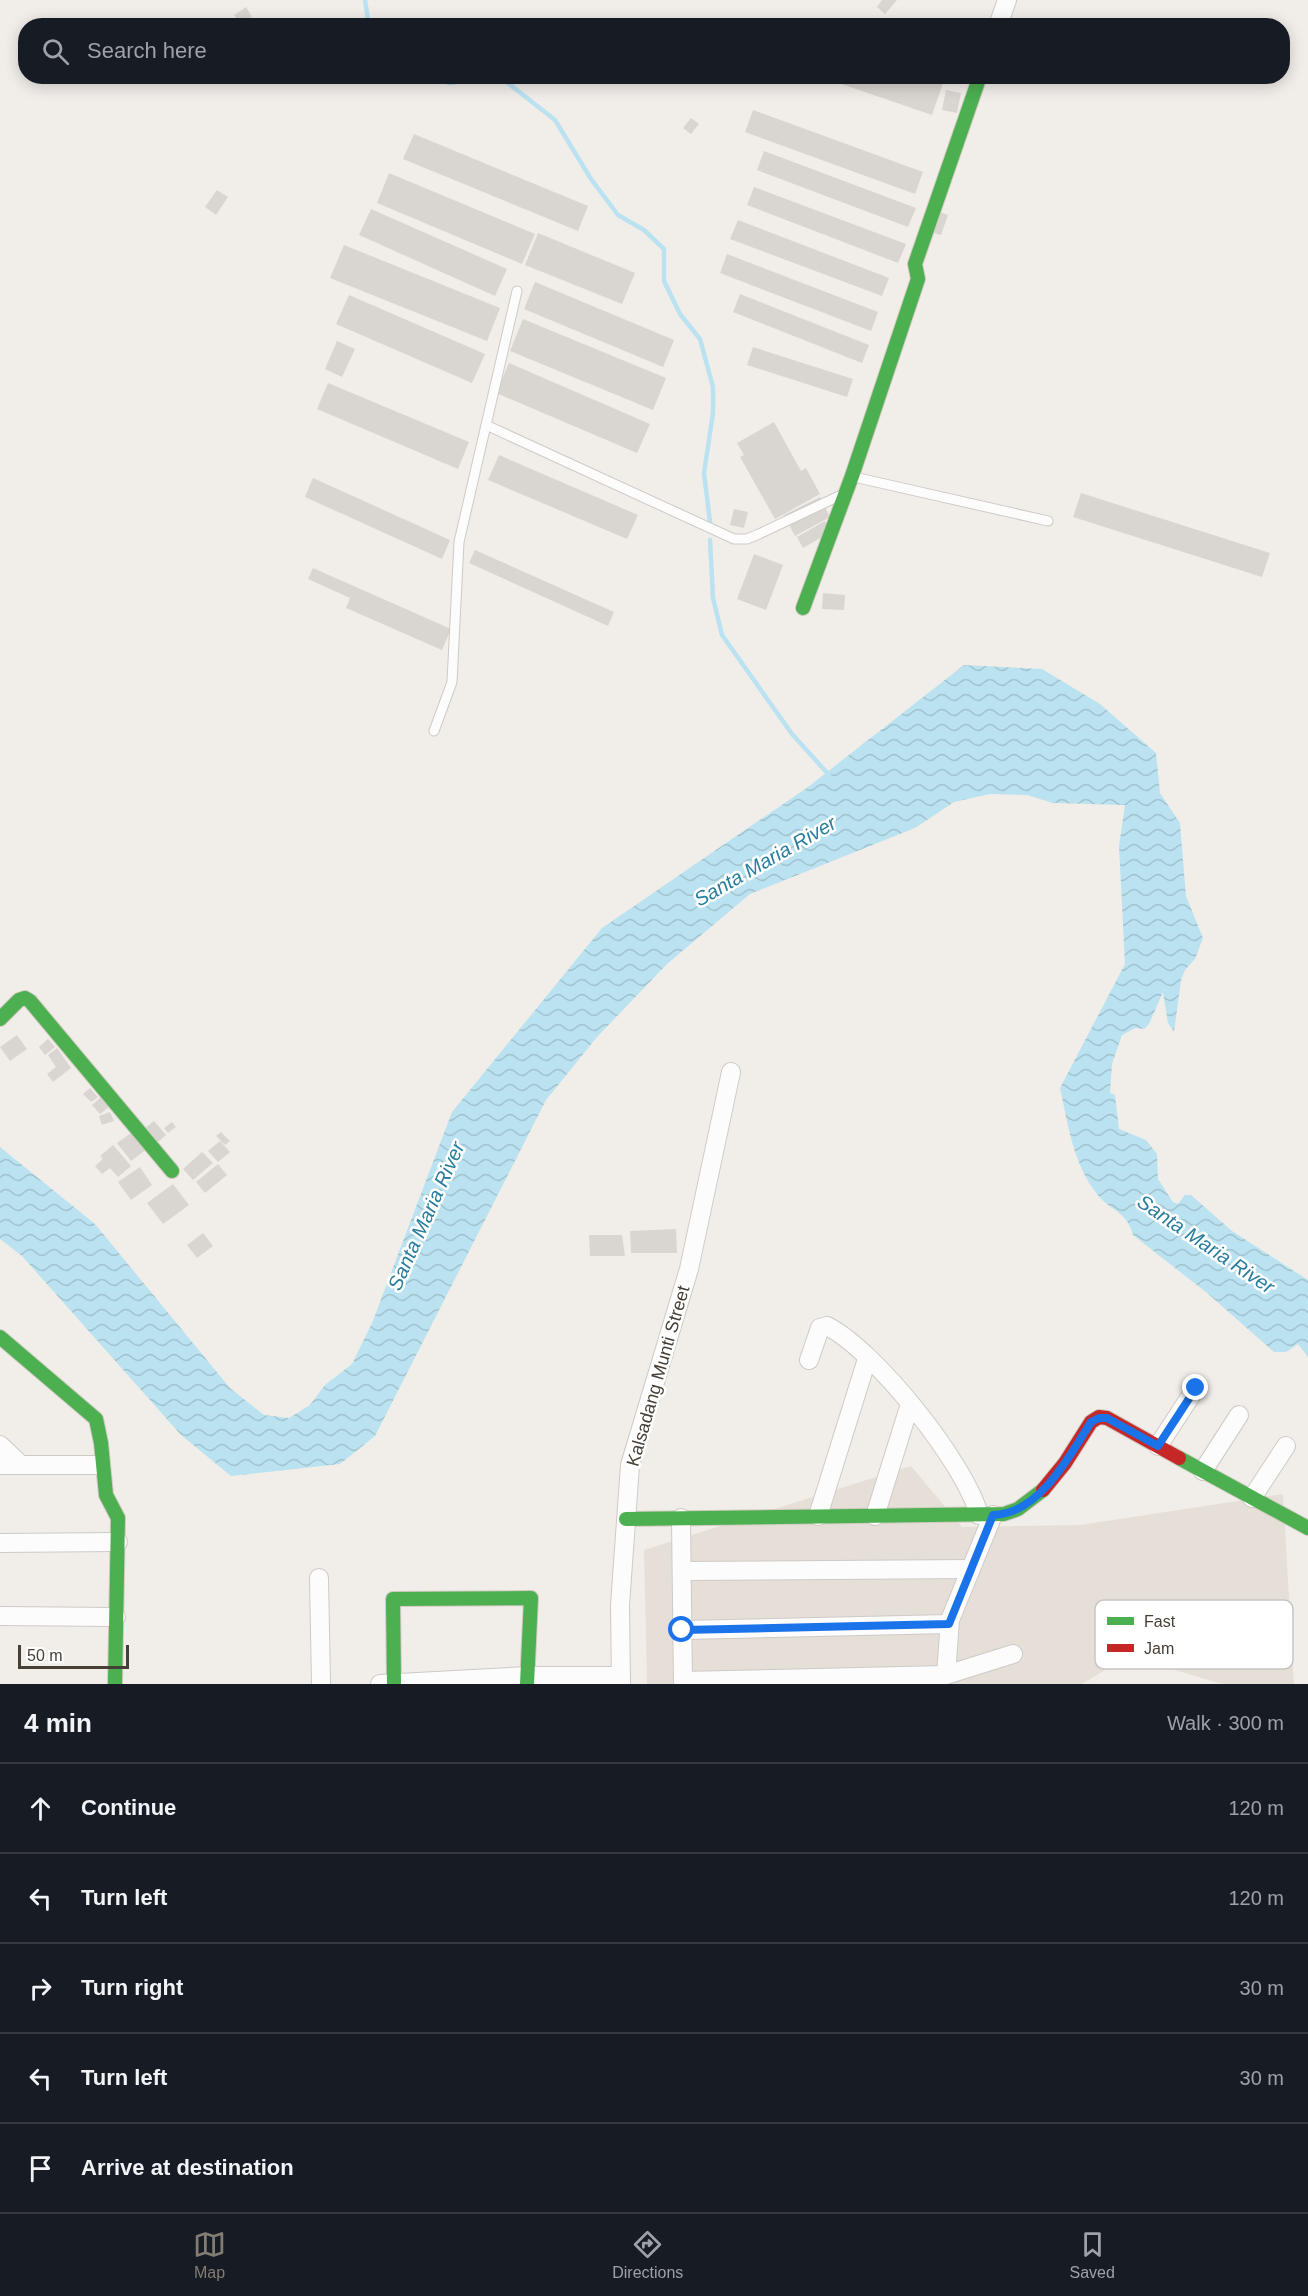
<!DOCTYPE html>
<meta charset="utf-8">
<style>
:root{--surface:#171b24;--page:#242831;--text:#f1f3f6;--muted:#9ea1a6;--line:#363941;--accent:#827c75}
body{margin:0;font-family:Helvetica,sans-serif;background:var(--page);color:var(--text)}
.scale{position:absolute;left:18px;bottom:15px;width:111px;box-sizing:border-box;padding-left:6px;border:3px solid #473e36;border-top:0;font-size:16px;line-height:21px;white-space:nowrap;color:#473e36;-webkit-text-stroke:4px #fff;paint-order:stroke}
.stop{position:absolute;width:18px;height:18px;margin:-14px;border:4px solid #1a73e8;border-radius:50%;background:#fff}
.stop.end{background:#1a73e8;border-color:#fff;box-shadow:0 2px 6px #0008}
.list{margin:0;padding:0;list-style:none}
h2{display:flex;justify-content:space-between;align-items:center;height:78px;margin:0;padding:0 24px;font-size:26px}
h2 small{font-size:20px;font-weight:400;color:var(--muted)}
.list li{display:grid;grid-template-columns:39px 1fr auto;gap:18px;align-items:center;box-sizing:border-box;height:90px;padding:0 24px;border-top:2px solid var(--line)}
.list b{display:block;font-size:22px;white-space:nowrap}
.list em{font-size:20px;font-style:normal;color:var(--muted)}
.icon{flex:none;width:33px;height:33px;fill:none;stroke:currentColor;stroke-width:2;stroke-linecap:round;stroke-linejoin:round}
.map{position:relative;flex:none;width:1308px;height:1684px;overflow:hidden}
.search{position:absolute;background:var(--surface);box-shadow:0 3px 15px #0003;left:18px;right:18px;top:18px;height:66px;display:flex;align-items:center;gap:15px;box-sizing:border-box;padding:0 21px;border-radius:24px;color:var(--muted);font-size:22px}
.sheet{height:528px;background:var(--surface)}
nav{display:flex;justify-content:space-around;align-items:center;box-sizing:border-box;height:84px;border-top:2px solid var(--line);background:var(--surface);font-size:16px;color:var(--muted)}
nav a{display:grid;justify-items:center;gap:3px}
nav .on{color:var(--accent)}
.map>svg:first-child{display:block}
.residential{fill:#e5dfd7}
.water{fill:url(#water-waves)}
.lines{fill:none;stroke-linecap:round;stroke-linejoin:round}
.stream{stroke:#bae2f0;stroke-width:4.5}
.building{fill:#d9d5d1}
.lane-casing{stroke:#cecac6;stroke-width:11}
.street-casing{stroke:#cecac6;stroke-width:20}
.fast-casing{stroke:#d1cac1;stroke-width:16}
.jam-casing{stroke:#d1cac1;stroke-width:16}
.lane{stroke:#fdfcfc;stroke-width:9}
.street{stroke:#fdfcfc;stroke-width:18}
.fast{stroke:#4caf50;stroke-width:14}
.jam{stroke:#c62828;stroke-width:14}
.route{stroke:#1a73e8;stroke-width:8}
.labels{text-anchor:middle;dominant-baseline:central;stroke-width:5;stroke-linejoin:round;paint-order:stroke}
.street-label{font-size:18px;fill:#473e36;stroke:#fff}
.water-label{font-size:20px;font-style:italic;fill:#287d9d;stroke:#fff}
.key{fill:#fff;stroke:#c8c5c3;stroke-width:1.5}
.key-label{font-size:16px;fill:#473e36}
</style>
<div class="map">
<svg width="1308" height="1684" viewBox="0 0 1308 1684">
<defs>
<pattern id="water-waves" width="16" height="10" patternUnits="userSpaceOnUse" patternTransform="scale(1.5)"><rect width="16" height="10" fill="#bae2f0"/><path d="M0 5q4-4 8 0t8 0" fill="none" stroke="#a1c3ce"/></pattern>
</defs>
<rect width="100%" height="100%" fill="#f1eeea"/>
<path class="residential" d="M911 1466 962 1527 1080 1525 1283 1494 1294 1684H1222L1128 1656 1082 1684H647L644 1550Z"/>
<path class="water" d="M964 665 1042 669 1100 704 1156 753 1160 793 1180 823 1186 896 1203 938 1195 959 1185 970 1181 980 1174 1032 1168 1023 1163 992 1149 1024 1144 1029 1135 1028 1122 1035 1112 1064 1110 1093 1115 1095 1119 1129 1146 1140 1157 1154 1158 1179 1173 1202 1178 1204 1185 1195H1191L1232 1231 1308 1280V1357L1298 1344 1286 1352H1274L1207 1293 1133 1235C1126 1210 1111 1212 1097 1194 1073 1164 1068 1124 1060 1088L1125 964 1119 846 1125 805 1053 803 1027 795 990 794 954 802 915 828 750 894 667 964 597 1037 546 1100 375 1436 340 1464 231 1476 181 1435 22 1256 0 1239V1147L95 1224 230 1388 264 1415 289 1418 310 1405 325 1385 352 1364 372 1323 452 1112 602 928 808 787Z"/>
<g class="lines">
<g class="stream">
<path d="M365 0 369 26"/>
<path d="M426 76 450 83 490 76"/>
<path d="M499 76 555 120 591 179 618 215 644 230 664 249V281L680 314 700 339 713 387V413L704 473 710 522"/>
<path d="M710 540 713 598 722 635 792 734 829 775"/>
</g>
</g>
<g class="building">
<path d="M882 0H897L885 14 877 7Z"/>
<path d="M246 7 252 17 239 22 234 15Z"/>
<path d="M818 76H923L943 83 932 115Z"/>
<path d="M946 90 961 93 957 113 942 110Z"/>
<path d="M753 110 923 172 915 194 745 132Z"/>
<path d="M691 118 699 124 691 134 683 128Z"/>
<path d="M414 134 588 206 578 231 403 159Z"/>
<path d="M764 151 916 208 908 227 757 170Z"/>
<path d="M389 173 535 234 522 264 377 203Z"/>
<path d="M754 187 906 244 898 263 747 205Z"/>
<path d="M217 190 228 197 216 215 205 207Z"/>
<path d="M371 209 507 269 495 296 359 235Z"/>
<path d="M937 211 948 215 941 235 930 232Z"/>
<path d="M738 220 889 278 882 296 730 239Z"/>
<path d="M538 233 635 273 622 304 525 265Z"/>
<path d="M344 245 500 308 487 341 330 278Z"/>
<path d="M727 254 878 312 871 331 720 273Z"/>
<path d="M535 282 674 340 663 367 524 309Z"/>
<path d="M740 294 869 345 862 363 733 312Z"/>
<path d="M349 295 485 354 472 383 336 324Z"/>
<path d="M523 319 666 378 653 410 510 351Z"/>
<path d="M337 341 355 349 342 377 325 369Z"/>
<path d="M753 347 853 379 847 397 747 365Z"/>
<path d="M509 363 650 424 637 453 496 393Z"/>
<path d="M328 383 469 442 458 469 317 409Z"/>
<path d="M774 422 801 471 806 468 820 494 775 519 740 457 744 455 737 443Z"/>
<path d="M499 455 638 515 627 539 488 480Z"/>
<path d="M313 478 450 540 442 559 305 497Z"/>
<path d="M1081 493 1270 553 1262 577 1073 517Z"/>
<path d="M820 497 830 517 795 536 784 515Z"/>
<path d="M734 509 748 512 744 528 730 525Z"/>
<path d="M825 521 831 532 803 548 797 537Z"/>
<path d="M475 550 614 612 608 626 469 563Z"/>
<path d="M754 554 783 565 766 610 737 599Z"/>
<path d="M313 568 451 629 442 650 346 608 350 598 308 579Z"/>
<path d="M823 593 845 595 844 610 822 609Z"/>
<path d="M17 1035 27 1049 10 1061 0 1047Z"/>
<path d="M48 1039 55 1047 45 1055 39 1047Z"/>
<path d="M57 1048 71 1068 53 1082 47 1074 56 1067 48 1055Z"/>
<path d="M90 1088 98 1097 91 1102 83 1094Z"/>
<path d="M101 1097 109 1107 100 1114 92 1105Z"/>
<path d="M110 1112 114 1121 102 1125 99 1116Z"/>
<path d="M154 1121 166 1135 157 1143 144 1129Z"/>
<path d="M172 1122 176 1127 168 1133 164 1128Z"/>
<path d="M134 1131 147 1149 131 1161 117 1143Z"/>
<path d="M221 1132 230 1141 225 1145 216 1136Z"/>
<path d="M220 1141 230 1152 218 1162 208 1151Z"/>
<path d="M113 1145 131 1166 118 1177 110 1168 102 1174 95 1166 103 1159 100 1156Z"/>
<path d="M202 1152 213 1163 193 1180 183 1169Z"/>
<path d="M218 1164 227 1175 205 1193 196 1182Z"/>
<path d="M140 1167 152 1185 131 1200 118 1182Z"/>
<path d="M173 1184 189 1205 163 1224 147 1203Z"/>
<path d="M676 1229 677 1253H631L630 1231Z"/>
<path d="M203 1233 213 1246 197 1258 187 1245Z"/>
<path d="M589 1235H622L625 1256H590Z"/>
</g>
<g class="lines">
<defs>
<g id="lane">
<path d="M517 291 486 425 734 539H747L759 534 839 496"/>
<path d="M854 477 1048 521"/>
<path d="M434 731 452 682 459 542 486 425"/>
</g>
<g id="street">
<path d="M998 26 1007 0"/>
<path d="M809 1360 820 1328 827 1326C875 1350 965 1463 979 1515"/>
<path d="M0 1445 21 1465"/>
<path d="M1158 1446 1196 1388"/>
<path d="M0 1465H100"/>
<path d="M1203 1471 1239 1415"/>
<path d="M1252 1498 1286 1446"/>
<path d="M818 1516 867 1359"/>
<path d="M875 1516 910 1404"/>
<path d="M681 1518 683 1684"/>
<path d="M0 1543 118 1542"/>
<path d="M682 1571 971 1569"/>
<path d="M319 1578 321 1684"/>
<path d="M0 1616 116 1617"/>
<path d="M682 1630 949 1624"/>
<path d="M946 1675 950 1620 993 1515"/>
<path d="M683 1681 946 1675 1013 1654"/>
<path d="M380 1684 527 1676H621"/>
<path d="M621 1684 620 1605 630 1465 689 1269 731 1072"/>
</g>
<g id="fast">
<path d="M803 608 852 476 918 279 915 264 980 76"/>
<path d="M0 1019 19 1000 25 998 30 1001 172 1171"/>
<path d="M0 1337 96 1419 101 1443 106 1495 118 1518 115 1684"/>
<path d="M1179 1458 1308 1528"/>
<path d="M626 1519 1004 1514 1018 1509 1043 1490"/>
<path d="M394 1684 393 1599 531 1598 527 1684"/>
</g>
<path id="jam" d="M1043 1490 1065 1463 1091 1422 1099 1417 1107 1418 1179 1458"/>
</defs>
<use href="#lane" class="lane-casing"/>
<use href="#street" class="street-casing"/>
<use href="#fast" class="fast-casing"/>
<use href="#jam" class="jam-casing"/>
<use href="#lane" class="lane"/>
<use href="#street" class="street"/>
<use href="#fast" class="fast"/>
<use href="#jam" class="jam"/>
</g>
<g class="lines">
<path class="route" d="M682 1630 949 1624 993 1515C1039 1514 1069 1457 1091 1422L1099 1418H1107L1158 1446 1196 1388"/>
</g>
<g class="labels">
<g class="street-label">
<text transform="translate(658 1376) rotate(-74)">Kalsadang Munti Street</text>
</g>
<g class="water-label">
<text transform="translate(765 861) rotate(-30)">Santa Maria River</text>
<text transform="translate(426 1216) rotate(-66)">Santa Maria River</text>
<text transform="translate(1206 1244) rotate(34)">Santa Maria River</text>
</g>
</g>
<rect x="1095" y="1600" width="198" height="69" rx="9" class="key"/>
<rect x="1107" y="1617" width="27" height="8" fill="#4caf50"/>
<rect x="1107" y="1644" width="27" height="8" fill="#c62828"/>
<g class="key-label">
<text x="1144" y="1627">Fast</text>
<text x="1144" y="1654">Jam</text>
</g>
</svg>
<div class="scale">50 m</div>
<div class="stop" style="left:682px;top:1630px"></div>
<div class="stop end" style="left:1196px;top:1388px"></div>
<div class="search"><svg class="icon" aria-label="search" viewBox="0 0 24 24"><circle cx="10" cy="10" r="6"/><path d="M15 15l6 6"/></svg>Search here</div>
</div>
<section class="sheet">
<h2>4 min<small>Walk · 300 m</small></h2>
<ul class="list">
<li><svg class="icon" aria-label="ahead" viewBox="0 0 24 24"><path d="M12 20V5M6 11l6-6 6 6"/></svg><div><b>Continue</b></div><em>120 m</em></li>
<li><svg class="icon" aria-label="left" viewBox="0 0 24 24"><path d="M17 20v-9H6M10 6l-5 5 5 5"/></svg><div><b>Turn left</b></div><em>120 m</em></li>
<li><svg class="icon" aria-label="right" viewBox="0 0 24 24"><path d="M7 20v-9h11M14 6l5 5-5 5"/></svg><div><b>Turn right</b></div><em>30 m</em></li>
<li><svg class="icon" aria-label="left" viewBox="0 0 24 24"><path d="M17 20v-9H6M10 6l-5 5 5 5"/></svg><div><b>Turn left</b></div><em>30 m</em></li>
<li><svg class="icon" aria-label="arrive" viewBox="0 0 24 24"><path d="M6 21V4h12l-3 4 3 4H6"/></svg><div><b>Arrive at destination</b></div></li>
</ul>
</section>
<nav>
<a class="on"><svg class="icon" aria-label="map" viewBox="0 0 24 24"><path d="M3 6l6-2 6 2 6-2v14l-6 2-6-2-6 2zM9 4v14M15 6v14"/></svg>Map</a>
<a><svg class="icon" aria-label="directions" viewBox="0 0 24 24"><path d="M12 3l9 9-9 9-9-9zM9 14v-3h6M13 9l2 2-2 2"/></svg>Directions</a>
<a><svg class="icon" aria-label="saved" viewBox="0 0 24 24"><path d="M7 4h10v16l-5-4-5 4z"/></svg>Saved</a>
</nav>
